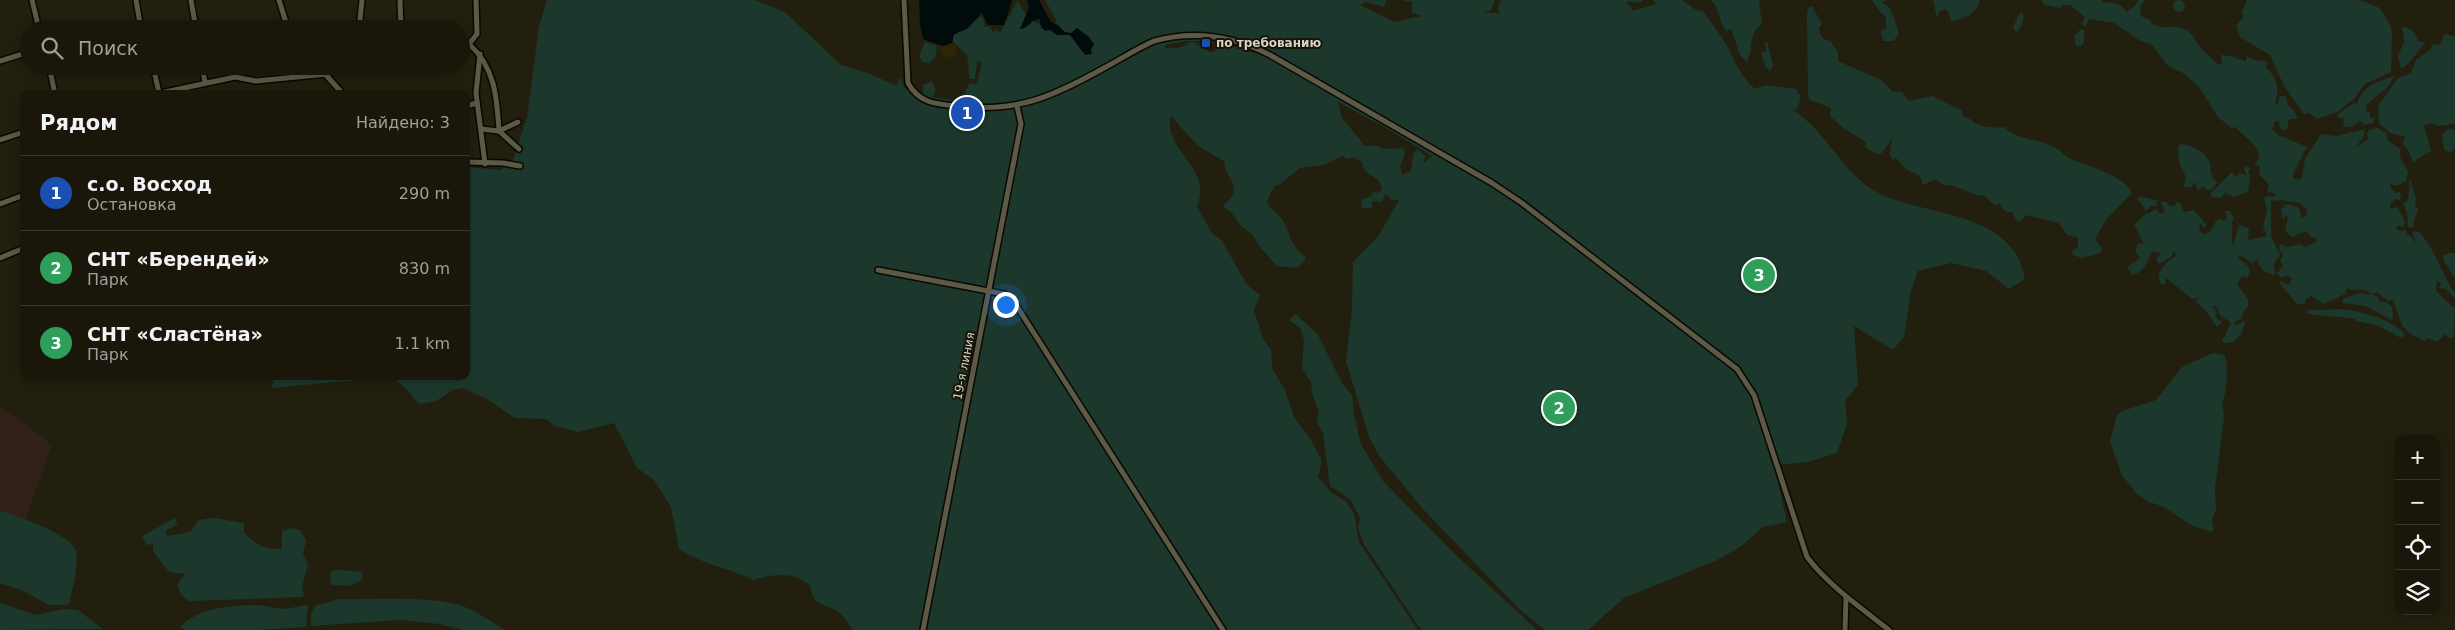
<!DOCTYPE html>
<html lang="ru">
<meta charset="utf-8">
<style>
:root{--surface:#1a170a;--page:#232013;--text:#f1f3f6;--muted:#9f9f9c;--line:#38362b;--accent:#b45309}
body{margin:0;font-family:"DejaVu Sans",sans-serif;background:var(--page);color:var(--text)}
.controls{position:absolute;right:15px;bottom:15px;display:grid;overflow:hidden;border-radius:10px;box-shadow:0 2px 12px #0003}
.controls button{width:45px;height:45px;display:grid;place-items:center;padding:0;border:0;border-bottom:1px solid var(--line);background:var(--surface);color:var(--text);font:25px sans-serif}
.you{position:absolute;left:1005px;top:304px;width:18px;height:18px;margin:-12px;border:4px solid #fff;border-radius:50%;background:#1a73e8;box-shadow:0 0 0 8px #1a73e833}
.badge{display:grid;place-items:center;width:32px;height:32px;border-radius:50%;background:var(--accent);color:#fff;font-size:16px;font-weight:700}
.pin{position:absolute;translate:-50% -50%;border:2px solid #fff;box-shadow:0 1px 5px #0006}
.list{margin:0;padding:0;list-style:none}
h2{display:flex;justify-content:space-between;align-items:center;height:65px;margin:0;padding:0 20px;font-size:21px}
h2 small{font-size:16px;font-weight:400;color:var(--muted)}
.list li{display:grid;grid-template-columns:32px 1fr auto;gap:15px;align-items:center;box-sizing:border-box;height:75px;padding:0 20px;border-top:1px solid var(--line)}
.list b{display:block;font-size:19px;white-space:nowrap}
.list p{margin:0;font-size:16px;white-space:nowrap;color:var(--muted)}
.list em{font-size:16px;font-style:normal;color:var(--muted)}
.icon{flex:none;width:28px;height:28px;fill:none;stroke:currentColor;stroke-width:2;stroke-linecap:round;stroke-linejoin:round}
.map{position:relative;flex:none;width:2455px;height:630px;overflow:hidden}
.search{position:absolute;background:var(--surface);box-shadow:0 2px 12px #0003;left:20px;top:20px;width:450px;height:55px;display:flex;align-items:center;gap:12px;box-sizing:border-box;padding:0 18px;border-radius:28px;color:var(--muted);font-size:19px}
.panel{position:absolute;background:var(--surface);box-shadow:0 2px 12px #0003;left:20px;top:90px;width:450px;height:290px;border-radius:10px}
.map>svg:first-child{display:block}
.industrial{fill:#32211a}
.green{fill:#1c382c;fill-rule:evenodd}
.sand{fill:#2d2504}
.water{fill:#000b0b}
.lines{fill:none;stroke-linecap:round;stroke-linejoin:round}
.minor-casing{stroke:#0b0800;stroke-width:8}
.minor{stroke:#5c5947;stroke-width:5}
.transit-dot{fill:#1a4fb4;stroke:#181506;stroke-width:2}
.labels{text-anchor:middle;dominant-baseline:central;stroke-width:4;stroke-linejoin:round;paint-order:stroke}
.poi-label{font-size:12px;font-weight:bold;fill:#d5d3c9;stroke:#181506;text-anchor:start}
.street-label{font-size:12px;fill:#d5d3c9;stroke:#181506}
</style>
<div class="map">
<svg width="2455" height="630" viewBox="0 0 2455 630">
<rect width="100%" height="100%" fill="#221f0e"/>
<path class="industrial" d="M0 407 43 437 51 447 25 521 0 510Z"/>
<g class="green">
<circle cx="2179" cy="6" r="6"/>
<path d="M547 0H755L785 12 841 65 868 73 897 86 898 80 901 78 905 89 923 95V85L932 81 936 90 933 97 965 102 963 98 968 85 972 83 977 84 982 61 977 62 975 79H970L967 55 953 42 952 37 982 16 985 27H990L993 32 996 30 1000 33 1018 0C1026 19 1035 24 1054 30L1056 20 1045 0H1214L1215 3V0H1386L1384 7 1366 2 1360 5 1394 22 1422 16 1412 13V2L1402 0H1495L1491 10 1484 13H1499L1498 7 1501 0H1643L1640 3 1627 1V4L1632 8 1631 11 1656 4 1653 0H1682L1696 10 1703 11C1710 22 1720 33 1726 44 1734 59 1742 80 1756 89L1766 85 1796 89 1801 98 1797 109 1792 110C1824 128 1839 167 1870 188 1913 216 1989 207 2018 257 2021 263 2023 272 2025 279L2009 289 1986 271 1951 263 1918 271 1911 291 1904 337 1893 350 1854 326 1858 385 1845 401 1847 424 1837 453 1808 462 1774 465 1787 522 1763 527 1740 547 1715 561 1624 598 1588 630H1545L1518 608 1423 509 1380 457 1369 437 1346 361 1352 310 1353 262 1379 235 1399 200H1391L1389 196 1385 194 1382 202 1373 201 1371 209 1361 207 1362 199 1371 196 1373 192 1379 193 1382 187 1378 180 1364 170 1362 162 1354 157 1349 159 1342 156 1324 165 1300 168 1279 185H1275L1267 201C1269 210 1277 211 1282 219 1290 231 1290 247 1305 256V261L1297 268 1277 266 1259 246 1253 235 1241 226 1231 212 1223 207C1225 201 1231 200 1233 194 1237 181 1223 174 1225 162L1197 145 1171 116C1162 150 1213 167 1197 206L1211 232 1222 241 1247 285 1260 295 1254 310 1263 339 1271 349 1272 368 1285 390 1294 417 1311 440 1322 461 1318 477 1332 493 1347 502 1354 514 1359 542 1418 630H852C848 623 844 615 837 611 821 601 814 608 810 585 791 571 774 574 753 580 729 568 701 564 679 549L671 507 654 480 637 468 614 423 578 432 555 426 546 419 515 418 487 399 463 388 453 390 436 401 419 404 408 391 391 376H466V167L501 170 513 160 527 117 539 27ZM1187 41C1208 41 1237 40 1255 53L1219 43 1216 44 1215 52C1201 52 1202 44 1193 42 1187 41 1186 46 1182 47 1178 49 1170 47 1165 48V45ZM1338 102 1386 128 1432 156 1424 163 1425 155 1417 149 1413 154 1411 171 1402 175 1400 166 1405 153 1403 148 1383 149 1378 146H1365L1342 118Z"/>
<path d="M1711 0H1759L1762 24C1747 34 1754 49 1747 62L1740 55 1731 29 1726 31C1718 21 1720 8 1711 0Z"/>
<path d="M1872 0H1885L1882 3C1884 5 1887 5 1889 7 1891 8 1899 32 1899 35L1893 41H1883L1881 31 1886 28V17L1881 13Z"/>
<path d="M1933 0H1979L1980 1C1976 14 1963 20 1951 21L1948 11 1945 9 1939 12 1937 18Z"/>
<path d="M2041 0H2102L2101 3C2112 1 2120 3 2127 12L2135 6 2138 0H2145L2140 7 2141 16 2150 20C2155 32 2172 24 2182 28 2193 32 2194 40 2201 48 2206 54 2212 59 2218 64L2222 65 2221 55 2231 56 2244 61H2246L2247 56 2253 60 2266 61 2267 64 2265 67C2277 77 2280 88 2275 103L2277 106 2280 96H2285L2288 103 2286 104 2292 108 2298 118 2288 120V128L2285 130 2280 129 2279 121H2275L2272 129 2278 135 2307 147 2293 174V178L2298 180 2302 178 2305 159 2321 134 2336 136 2365 129 2364 136 2356 147 2368 139 2367 133 2370 129 2377 128 2386 133 2388 140 2400 149V157L2408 172 2406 181 2396 186 2391 184 2390 187 2395 193 2400 192 2401 197 2399 200 2395 199 2390 205V209L2397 207 2405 221 2403 227 2397 225 2396 228 2400 231 2406 230V235L2411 236 2416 244 2412 232 2417 231C2432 241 2443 278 2455 293V299L2446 289 2439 288 2441 283 2437 280 2436 291 2455 309 2454 337 2450 338 2445 334 2437 342 2428 338 2424 341 2409 333 2402 325 2393 300 2388 301 2377 292 2372 295 2365 290H2352L2347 288 2345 294 2324 304 2311 296 2305 300V304H2297L2280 284 2281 281 2288 285 2292 279 2287 275 2281 278 2277 273 2283 266 2280 261 2283 255 2279 250 2280 244 2287 247 2300 244 2305 247 2317 242 2316 237 2312 238 2306 231 2292 237 2285 231 2288 218 2286 215 2283 220 2281 209 2287 204 2299 208 2302 218 2306 216 2307 210 2300 203 2281 200 2271 201V236L2280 255 2274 264 2275 276 2264 271 2258 264V259L2251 263 2239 254V259L2248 266 2250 272 2247 278 2242 276 2237 284 2248 299 2249 305 2244 311 2241 319 2234 322 2237 326 2243 321 2245 323C2242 334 2237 344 2224 343L2222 341 2231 323 2221 316 2215 305 2212 306 2217 313 2215 317 2222 322 2218 326H2216L2207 312 2196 302 2199 298 2192 299 2166 278 2165 285 2160 283C2155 269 2168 263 2176 255L2174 251 2171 257 2159 264 2156 259 2161 253 2152 252C2147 262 2144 273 2132 275L2127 267 2140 258 2135 251 2138 243 2144 244 2134 225 2144 215 2157 209 2160 214 2165 212 2161 202H2166L2170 206H2175L2177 202 2181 203 2183 212 2194 210 2207 226 2202 228V224L2199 223 2200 231 2204 234 2210 232 2216 221 2221 219 2225 221 2227 218 2225 211H2230L2234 219 2232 222C2233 230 2231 238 2233 246L2239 225 2249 228 2248 240 2267 236 2263 227 2267 209 2264 198 2267 196 2274 197 2276 194 2267 191 2269 185 2259 174 2260 166 2254 164 2259 159C2260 145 2243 136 2235 127L2231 128 2218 117 2199 87 2183 73 2167 65 2152 45 2139 40 2114 23 2089 19 2085 27 2082 24 2085 17 2070 5H2062L2061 8 2045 5Z"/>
<path d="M2247 0H2360L2380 8 2391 26 2392 34 2391 72 2365 84 2354 99 2337 112 2317 119 2309 113 2304 114 2284 86 2270 55 2240 37 2236 26 2244 16 2242 12Z"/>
<path d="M1812 6 1822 24 1819 28C1820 36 1822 40 1830 41L1838 52V61L1883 81 1893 92H1902L1909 101 1932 96 1961 110 1964 117C1970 118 1971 120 1975 123 1985 128 1994 128 2005 127 2013 138 2034 139 2047 144 2057 147 2066 157 2073 160 2089 165 2127 178 2132 193L2106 220 2095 239 2102 249 2101 253 2082 258 2073 255 2072 251 2078 247V238L2067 235 2059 223 2026 215 2020 222 2015 219 2012 212C2005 213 2003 210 2000 203L1996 206 1983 195H1976L1954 186 1944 185 1935 179 1923 185 1920 176 1906 169 1896 158 1892 160 1890 154 1892 139 1882 153 1877 154 1865 147 1866 142 1843 128 1830 116 1831 108 1810 100 1808 96 1807 15 1808 8Z"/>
<path d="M2020 13H2023C2025 18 2021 29 2016 33L2013 27Z"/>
<path d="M2402 27C2411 27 2415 33 2418 41L2425 43 2408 64 2401 69 2398 55 2404 43Z"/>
<path d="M2081 29 2084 30V43L2081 46H2076L2074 36Z"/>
<path d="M2445 34 2455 36V124L2439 126 2432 123 2424 126 2431 151 2417 159 2414 164 2407 148 2404 146 2403 141 2406 137 2390 133 2379 123 2378 106 2398 78 2411 73 2416 60 2431 49 2432 44 2440 45Z"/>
<path d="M925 42 937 46 936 56 929 63 922 62 919 56Z"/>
<path d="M1765 42H1767L1773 65 1770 71 1765 66 1761 53 1766 51Z"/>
<path d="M2394 76 2389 86 2365 106 2367 112H2370V119L2375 117 2373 123 2365 125 2360 121C2353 124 2353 130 2343 126L2344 118H2338V114L2354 103 2357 104C2363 85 2377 82 2394 76Z"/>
<path d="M2448 129 2455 130V149L2449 153 2444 149 2442 134Z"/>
<path d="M2181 144C2191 145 2208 152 2210 164 2211 172 2211 177 2217 183L2212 190H2206L2203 186 2198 190 2195 182 2191 187H2184L2186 177 2179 163 2178 146Z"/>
<path d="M2246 166 2251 169 2248 171 2250 177 2248 192 2234 197 2225 192 2222 198 2211 197V193L2232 172 2236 177 2240 173 2247 175 2244 169Z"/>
<path d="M2410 178 2416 199 2415 205 2418 210 2414 220V226L2410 228 2408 227 2407 212 2403 204 2408 200Z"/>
<path d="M2141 197 2157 200V206H2151L2146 211 2137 198Z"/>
<path d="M2449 253H2455V278L2444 261 2443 256Z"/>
<path d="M2359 293 2377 296 2380 302H2386L2392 307 2393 319 2391 320 2366 306 2342 303 2343 299Z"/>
<path d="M2309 309C2320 312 2329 309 2340 309 2359 311 2394 319 2405 335L2401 338 2376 325 2356 321V319C2339 316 2322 317 2305 313Z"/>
<path d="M1296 314 1318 335 1342 383 1352 395 1354 415 1361 444 1383 481 1459 558 1537 630H1421L1364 544 1358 528 1360 518 1351 500 1330 486 1323 432 1317 423 1319 412 1312 393 1311 382 1302 368 1304 341 1301 329 1289 320Z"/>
<path d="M2213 353 2224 355C2229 362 2227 394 2222 402L2224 417 2215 488 2216 510 2212 519 2214 530 2211 532 2191 525 2162 506 2149 502 2137 494 2122 475 2110 441 2117 415 2122 411 2156 400 2182 367Z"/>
<path d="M274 376H377V378L272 388Z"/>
<path d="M0 510C17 517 73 534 76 552 79 565 72 589 70 602L67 605H49L21 590 0 583Z"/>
<path d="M175 518 178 524 166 531 167 536 190 532 199 520 214 518 244 523V533C257 545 264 550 282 549V531L291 528 300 530 306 540 303 554 308 565 302 587 304 594 303 597 189 601 182 596 177 585 185 574 169 572 153 551V544L147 545 142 536Z"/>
<path d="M341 570 362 572V579C353 588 342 586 330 584L331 571Z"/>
<path d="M339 599C373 600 434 595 465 607 479 613 492 622 505 630H463L439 624 401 620 311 626V615L315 606Z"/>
<path d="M0 603 36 615 63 609 78 610 103 629 0 630Z"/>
<path d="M258 605 284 609 308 605 306 627 259 630H185L180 627C201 606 231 606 258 605Z"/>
</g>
<path class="sand" d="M952 43 957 47V53L953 58 943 56 939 45Z"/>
<g class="water">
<path d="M919 0H1011L1012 1 1004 25H988L982 13 967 29 954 34 952 43 943 46 923 39 920 25Z"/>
<path d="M1027 0H1039L1051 22 1058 25 1065 32 1071 33 1077 28 1088 36 1094 44 1091 50 1092 54 1085 55 1070 35H1057L1050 30 1045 31 1041 27 1040 19C1031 19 1028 29 1020 29L1029 8Z"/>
</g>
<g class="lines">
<defs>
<g id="minor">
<path d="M32 0 39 29"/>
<path d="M136 0 141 29"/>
<path d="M191 0 196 29"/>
<path d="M279 0 288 29"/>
<path d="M400 0 401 29"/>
<path d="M904 0 908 83C919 103 935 104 956 106 1017 113 1052 97 1104 68 1121 59 1136 49 1154 41 1194 30 1233 36 1270 55L1492 183 1522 203 1737 369 1754 395 1807 557C1829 586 1860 607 1889 630"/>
<path d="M359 29 362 0"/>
<path d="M469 44C495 67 497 98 499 131L518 122"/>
<path d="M461 45 469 44 477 34 476 0"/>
<path d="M480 54 476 93 485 164"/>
<path d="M0 61 29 52"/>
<path d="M49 66 55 94"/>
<path d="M153 66 159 93"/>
<path d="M202 66 205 82"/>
<path d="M300 66 303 76"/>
<path d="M325 74 343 94"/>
<path d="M156 94 235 77 256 81 327 74 351 66"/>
<path d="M466 106 477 103"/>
<path d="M481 129 499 131 519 149"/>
<path d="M0 140 24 132"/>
<path d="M466 162 503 163 520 166"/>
<path d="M0 204 24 195"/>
<path d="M0 258 24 248"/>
<path d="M878 270 1004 294 1011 297 1223 630"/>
<path d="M923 630 1021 124 1017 106"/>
<path d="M1845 630 1846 597"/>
</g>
</defs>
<use href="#minor" class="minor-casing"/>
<use href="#minor" class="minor"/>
</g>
<rect class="transit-dot" x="1201" y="38" width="10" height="10" rx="2.5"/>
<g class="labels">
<g class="poi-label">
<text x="1216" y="43">по требованию</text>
</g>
<g class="street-label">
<text transform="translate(964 366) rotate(-79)">19-я линия</text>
</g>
</g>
</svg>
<div class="controls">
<button>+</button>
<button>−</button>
<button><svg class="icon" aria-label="locate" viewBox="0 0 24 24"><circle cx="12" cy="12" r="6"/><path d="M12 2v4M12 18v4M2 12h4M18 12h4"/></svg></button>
<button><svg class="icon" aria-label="layers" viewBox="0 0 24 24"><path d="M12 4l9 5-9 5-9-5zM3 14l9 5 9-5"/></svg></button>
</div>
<div class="you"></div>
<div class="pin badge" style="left:967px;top:113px;background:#1a4fb4">1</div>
<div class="pin badge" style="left:1559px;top:408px;background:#2e9e5b">2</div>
<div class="pin badge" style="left:1759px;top:275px;background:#2e9e5b">3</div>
<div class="search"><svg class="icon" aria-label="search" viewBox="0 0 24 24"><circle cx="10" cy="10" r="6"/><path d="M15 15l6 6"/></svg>Поиск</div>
<section class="panel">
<h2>Рядом<small>Найдено: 3</small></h2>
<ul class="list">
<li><span class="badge" style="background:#1a4fb4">1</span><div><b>с.о. Восход</b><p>Остановка</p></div><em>290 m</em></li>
<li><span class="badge" style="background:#2e9e5b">2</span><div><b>СНТ «Берендей»</b><p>Парк</p></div><em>830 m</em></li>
<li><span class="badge" style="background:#2e9e5b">3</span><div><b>СНТ «Сластёна»</b><p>Парк</p></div><em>1.1 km</em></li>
</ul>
</section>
</div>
